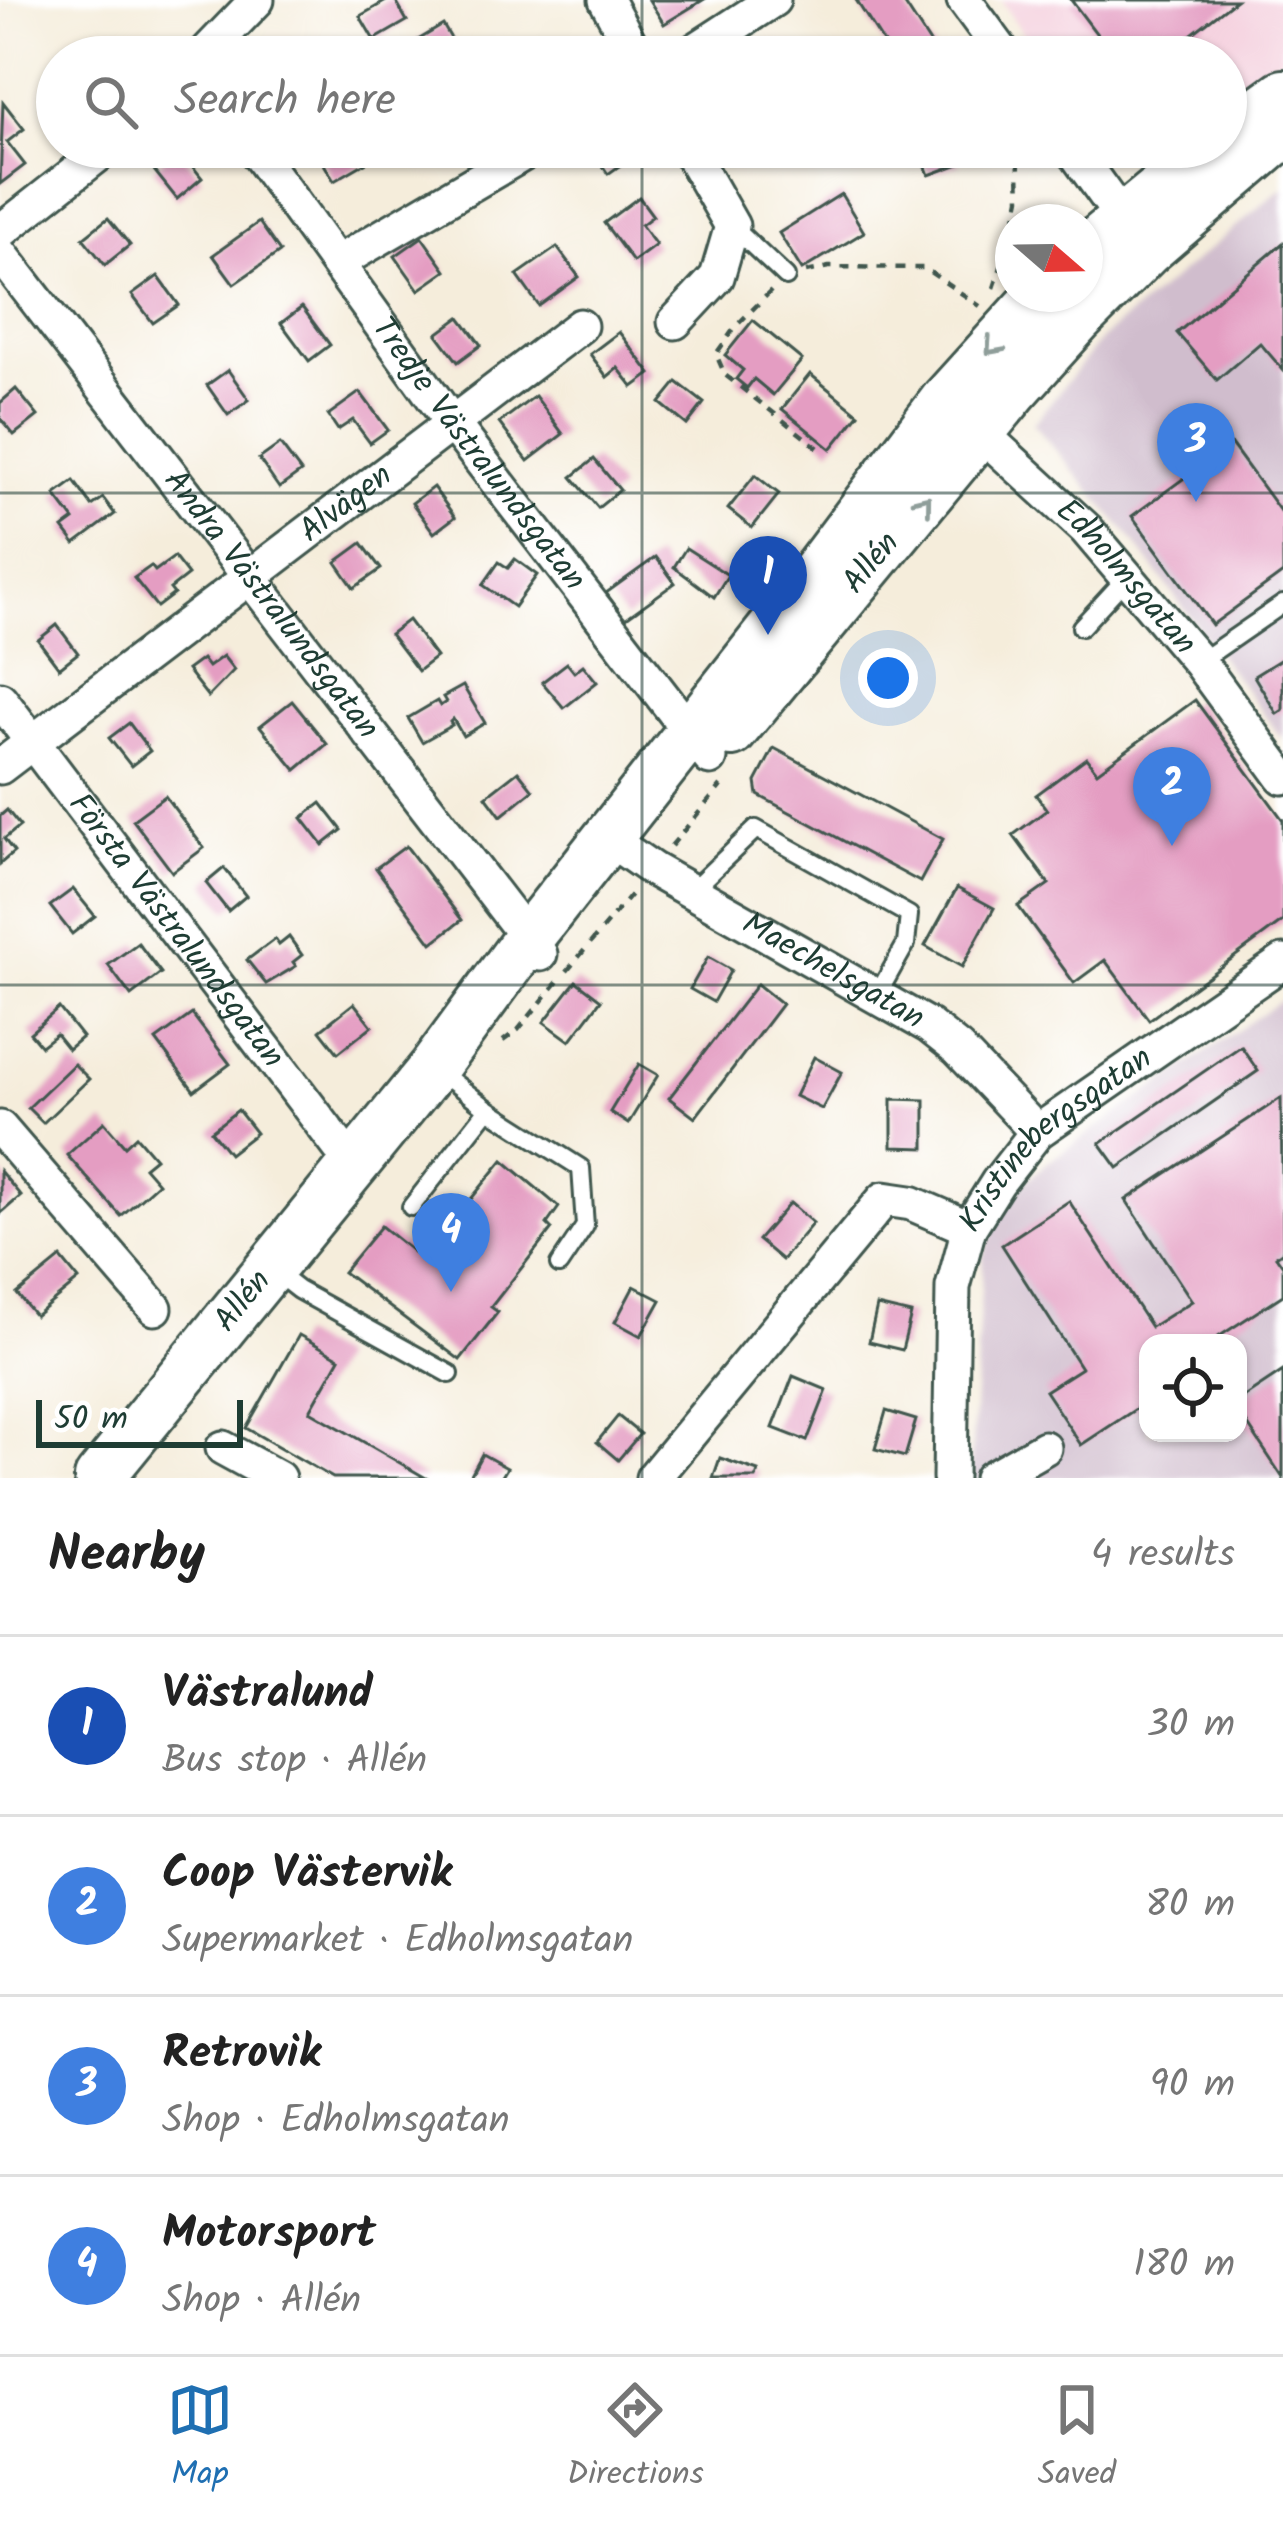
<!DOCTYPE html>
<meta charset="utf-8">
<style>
:root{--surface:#fff;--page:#f6f6f6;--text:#222;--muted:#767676;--line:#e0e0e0;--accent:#1f6fb2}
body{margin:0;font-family:Kalam,sans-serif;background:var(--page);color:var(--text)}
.controls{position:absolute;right:36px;bottom:36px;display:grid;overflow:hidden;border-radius:24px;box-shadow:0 3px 9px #0004}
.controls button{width:108px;height:108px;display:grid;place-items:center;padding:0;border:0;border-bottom:3px solid var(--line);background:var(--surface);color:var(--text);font:60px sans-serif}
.compass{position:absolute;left:995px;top:204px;width:108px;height:108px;border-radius:50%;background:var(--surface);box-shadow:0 3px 9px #0004;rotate:110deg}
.scale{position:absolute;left:36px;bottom:30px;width:207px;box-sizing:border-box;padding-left:12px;border:6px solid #1f3d34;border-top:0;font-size:33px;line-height:42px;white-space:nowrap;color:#1f3d34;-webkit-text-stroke:9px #fff;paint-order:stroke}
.you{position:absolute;left:888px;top:678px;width:42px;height:42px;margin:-30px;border:9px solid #fff;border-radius:50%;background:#1a73e8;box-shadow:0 0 0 18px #1a73e833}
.badge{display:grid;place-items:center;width:78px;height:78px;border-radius:50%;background:var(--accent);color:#fff;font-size:39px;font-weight:700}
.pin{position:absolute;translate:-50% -99px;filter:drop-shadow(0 3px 6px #0008)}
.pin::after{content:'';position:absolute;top:63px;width:42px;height:36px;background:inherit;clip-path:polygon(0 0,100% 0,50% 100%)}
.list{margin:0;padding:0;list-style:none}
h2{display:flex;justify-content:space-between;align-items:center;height:156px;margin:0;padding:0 48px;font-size:51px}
h2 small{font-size:39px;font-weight:400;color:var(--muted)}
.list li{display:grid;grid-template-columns:78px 1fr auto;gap:36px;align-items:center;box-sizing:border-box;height:180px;padding:0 48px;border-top:3px solid var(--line)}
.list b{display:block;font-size:45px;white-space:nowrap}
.list p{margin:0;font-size:39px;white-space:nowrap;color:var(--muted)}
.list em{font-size:39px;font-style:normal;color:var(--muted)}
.icon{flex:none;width:66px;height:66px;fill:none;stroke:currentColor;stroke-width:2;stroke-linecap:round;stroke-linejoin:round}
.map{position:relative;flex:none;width:1283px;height:1478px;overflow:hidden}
.search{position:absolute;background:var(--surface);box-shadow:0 3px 9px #0004;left:36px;right:36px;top:36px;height:132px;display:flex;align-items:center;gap:30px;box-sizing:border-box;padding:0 42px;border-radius:66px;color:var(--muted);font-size:45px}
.sheet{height:876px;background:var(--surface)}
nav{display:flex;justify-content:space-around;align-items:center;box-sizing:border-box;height:168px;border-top:3px solid var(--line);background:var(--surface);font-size:33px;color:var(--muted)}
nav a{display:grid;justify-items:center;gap:6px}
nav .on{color:var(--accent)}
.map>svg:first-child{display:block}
.built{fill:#f4cfdd}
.industrial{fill:#d0bdcd;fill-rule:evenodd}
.building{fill:#e49dc2}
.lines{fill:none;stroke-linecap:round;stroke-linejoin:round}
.service-casing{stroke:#3f574d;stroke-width:22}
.minor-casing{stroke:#3f574d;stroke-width:39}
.secondary-casing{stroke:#3f574d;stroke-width:54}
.path{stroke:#3f574d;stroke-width:4.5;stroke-dasharray:9 9;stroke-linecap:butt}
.service{stroke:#fff;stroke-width:16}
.minor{stroke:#fff;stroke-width:33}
.secondary{stroke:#fff;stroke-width:48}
.oneway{stroke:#8f9e9a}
.grid{fill:none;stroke:#1f3d34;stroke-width:3;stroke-opacity:0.55}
.labels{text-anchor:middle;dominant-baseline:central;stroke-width:9;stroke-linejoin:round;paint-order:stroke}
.street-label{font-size:33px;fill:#1f3d34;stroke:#fff}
</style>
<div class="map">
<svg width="1283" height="1478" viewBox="0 0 1283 1478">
<rect width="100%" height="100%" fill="#fff"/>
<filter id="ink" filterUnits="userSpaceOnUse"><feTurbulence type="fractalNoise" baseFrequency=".00833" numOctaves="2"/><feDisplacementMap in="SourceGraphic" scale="24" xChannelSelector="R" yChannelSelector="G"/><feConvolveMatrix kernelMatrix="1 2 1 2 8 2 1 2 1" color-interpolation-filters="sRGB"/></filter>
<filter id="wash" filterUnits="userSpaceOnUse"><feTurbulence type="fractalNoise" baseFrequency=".004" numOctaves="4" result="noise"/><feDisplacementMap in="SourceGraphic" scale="48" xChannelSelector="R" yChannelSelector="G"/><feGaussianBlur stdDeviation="2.7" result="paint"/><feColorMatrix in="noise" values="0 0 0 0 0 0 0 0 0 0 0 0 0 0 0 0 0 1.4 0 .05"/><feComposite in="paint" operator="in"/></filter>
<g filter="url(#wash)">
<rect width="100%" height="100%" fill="#f5eddb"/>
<path class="built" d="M1001 0H1283V56L1226 109V57H1038Z"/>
<g class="industrial">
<path d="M1283 188V740L1128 534 1033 424 1102 338Z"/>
<path d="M1283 999V1478H970L983 1255 1006 1201 1045 1164ZM1148 1343H1238V1433H1148Z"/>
</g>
<g id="blocks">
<g class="building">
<path d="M388 0H395L407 21 374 40 360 16Z"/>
<path d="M649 0H703L664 24Z"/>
<path d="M856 0H902L939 57H870L886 47Z"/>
<path d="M1071 0H1236L1162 57H1114Z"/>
<path d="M443 25 462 57H415L408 46Z"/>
<path d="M3 102 24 129 7 142 25 165 0 184Z"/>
<path d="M330 147H365L372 159 334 181 318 154Z"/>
<path d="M590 147H635L639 152 608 174Z"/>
<path d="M918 147H953L959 164 929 175Z"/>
<path d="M178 148 202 178 177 199 153 169Z"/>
<path d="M841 194 864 232 802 270 779 233Z"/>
<path d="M639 197 653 216 641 225 656 245 633 262 604 223Z"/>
<path d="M108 218 130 245 105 265 83 238Z"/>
<path d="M259 222 280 252 234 284 213 255Z"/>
<path d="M422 237 446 271 419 290 395 256Z"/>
<path d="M1283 243V370L1260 343 1217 380 1177 333Z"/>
<path d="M557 247 579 277 539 306 517 275Z"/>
<path d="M158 276 179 305 153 323 132 295Z"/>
<path d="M302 307 330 345 309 361 281 323Z"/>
<path d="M460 317 481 345 458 362 437 334Z"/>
<path d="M753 320 802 360 773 395 754 379 747 388 736 379 743 370 725 355Z"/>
<path d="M619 332 651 374 633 387 618 368 607 377 590 354Z"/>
<path d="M228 370 249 400 228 415 207 385Z"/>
<path d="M810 374 859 414 831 449 782 409Z"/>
<path d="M677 382 704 403 687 425 660 403Z"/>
<path d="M16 389 38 416 14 435 0 418V403Z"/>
<path d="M360 392 388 430 370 443 353 420 338 430 328 415Z"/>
<path d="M535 396 563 434 528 461 499 423Z"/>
<path d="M280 444 301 472 279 488 259 459Z"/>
<path d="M1231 444 1283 515V573L1212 625 1132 516Z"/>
<path d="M594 459 620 490 598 508 572 477Z"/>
<path d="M755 475 779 494 752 528 728 509Z"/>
<path d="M74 481 92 506 103 498 115 514 75 544 63 528 74 520 55 495Z"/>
<path d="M433 487 455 517 434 533 412 503Z"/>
<path d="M362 543 381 569 354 588 336 562Z"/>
<path d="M686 548 728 575 714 597 674 567Z"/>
<path d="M174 557 188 575 170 589 174 594 157 607 134 578 151 566 155 571Z"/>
<path d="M656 557 675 583 625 619 606 593Z"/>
<path d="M515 559 537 575 514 607 483 585 499 562 508 568Z"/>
<path d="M408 620 436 657 418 671 390 634Z"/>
<path d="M57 625 78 653 59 668 38 640Z"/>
<path d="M223 656 234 670 208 697 187 670 202 659 208 667Z"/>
<path d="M1283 658V710L1277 714 1254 676Z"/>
<path d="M567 663 574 672 583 665 597 682 564 708 542 682Z"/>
<path d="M463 686 485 723 463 736 453 719 450 722 452 725 422 742 408 718 437 701 440 706 446 702 443 697Z"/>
<path d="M1195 700 1283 820V921L1149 1020 1105 960 1074 983 1018 906 1049 884 1013 835 1047 810 1036 795 1086 758 1097 772Z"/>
<path d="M292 701 327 744 296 770 260 726Z"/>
<path d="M129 723 150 751 131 766 109 738Z"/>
<path d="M774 748 943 839 920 882 758 795 756 782Z"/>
<path d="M518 771 533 790 501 816 486 796Z"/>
<path d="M165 796 204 848 172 872 133 820Z"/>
<path d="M321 803 342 830 323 845 302 818Z"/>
<path d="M7 810 20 826 4 839 14 852 0 864V816Z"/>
<path d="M406 846 462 920 432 943 376 868Z"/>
<path d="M224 868 246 896 228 911 206 883Z"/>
<path d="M957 888 994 908 962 967 925 946Z"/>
<path d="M73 889 95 916 72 934 50 906Z"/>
<path d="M289 937 302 955 293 962 296 966 266 984 247 960 275 939 279 945Z"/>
<path d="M138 943 161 973 131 996 108 965Z"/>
<path d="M708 957 731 970 713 1002 690 989Z"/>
<path d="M576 981 601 1000 570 1041 544 1022Z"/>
<path d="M757 984 782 1004 695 1118 669 1098Z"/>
<path d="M354 1003 372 1026 338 1053 320 1030Z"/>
<path d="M59 1008 82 1037 68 1049 56 1034 41 1046 30 1033Z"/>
<path d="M192 1014 230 1064 194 1091 156 1040Z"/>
<path d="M1241 1046 1258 1071 1118 1168 1100 1143Z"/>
<path d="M814 1057 842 1072 822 1109 795 1096Z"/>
<path d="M74 1064 89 1079 43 1123 28 1108Z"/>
<path d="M639 1064 658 1075 628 1124 610 1112Z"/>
<path d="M1281 1098 1283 1251 1276 1256 1283 1266V1295L1209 1343H1148V1383L1141 1387 1148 1401 1081 1445 1045 1391 1081 1368 1002 1245 1069 1201 1151 1327 1192 1301 1126 1200Z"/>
<path d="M892 1099 925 1100V1148L892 1147Z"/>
<path d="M238 1110 256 1133 229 1154 211 1131Z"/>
<path d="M104 1122 125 1146 136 1136 155 1158 144 1167 158 1183 121 1216 67 1155Z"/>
<path d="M503 1160 559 1207 547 1224 552 1229 491 1307 498 1312 460 1360 343 1272 381 1226 422 1259Z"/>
<path d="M0 1171 21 1196 0 1214Z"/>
<path d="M790 1203 813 1223 782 1260 758 1240Z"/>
<path d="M61 1258 79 1280 35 1316 17 1294Z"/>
<path d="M634 1286 661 1300 641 1336 615 1322Z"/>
<path d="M877 1306 911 1314 902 1350 869 1342Z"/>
<path d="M299 1335 340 1358 310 1411 426 1478H333L246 1428Z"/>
<path d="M1283 1371V1478L1238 1410V1401Z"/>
<path d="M793 1376 827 1390 807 1441 773 1428Z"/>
<path d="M886 1411 916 1420 905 1457 875 1449Z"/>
<path d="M618 1416 640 1434 618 1460 597 1442Z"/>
<path d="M482 1454 507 1468 501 1478H469Z"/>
<path d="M720 1458 758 1471 756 1478H713Z"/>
</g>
</g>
</g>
<g filter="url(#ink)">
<use href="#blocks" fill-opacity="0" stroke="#3f574d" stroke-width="3"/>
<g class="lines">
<defs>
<g id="service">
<path d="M733 227 786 277"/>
<path d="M1081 627 1127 577"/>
<path d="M1199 662 1283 604"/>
<path d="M691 891 756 829 909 915 906 944 876 997"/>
<path d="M435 1068 488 1109 581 1168 585 1226 559 1265"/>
<path d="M411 1207 488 1109"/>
<path d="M275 1272 298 1290 450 1374"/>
</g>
<g id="minor">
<path d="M606 0 637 57"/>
<path d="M964 0 1006 57"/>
<path d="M202 57 257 0"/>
<path d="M685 57 773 0"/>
<path id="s1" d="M253 147 451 422 710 758"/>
<path d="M1071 147 1133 233"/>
<path d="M0 232 108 147"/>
<path id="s2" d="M0 253 540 954"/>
<path d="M337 263 535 147"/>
<path d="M675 322 717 277 732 226 687 147"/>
<path id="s3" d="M964 417 1086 529 1199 662 1283 777"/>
<path id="s4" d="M0 699 353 1165"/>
<path id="s5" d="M0 767 580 326"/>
<path id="s6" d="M606 837 652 869 929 1026 958 1049 1037 1132"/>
<path d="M0 1128 155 1308"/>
<path d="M223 1448 278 1478"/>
<path d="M653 1478 884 1199 911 1203 969 1228"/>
<path id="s7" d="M950 1478 953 1287 969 1228 998 1182 1037 1132 1283 962"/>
<path d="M991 1478 1044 1448"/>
</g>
<g id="secondary">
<path d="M1226 135 1283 94"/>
<path d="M1085 251 1211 147"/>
<path id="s8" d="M732 732 1013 392 1078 320 1147 251 1283 134"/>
<path id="s9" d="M99 1478 434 1067 527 940 790 606 945 400 1041 294"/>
</g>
</defs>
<use href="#service" class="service-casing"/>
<use href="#minor" class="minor-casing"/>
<use href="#secondary" class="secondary-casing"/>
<g class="path">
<path d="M1015 222 1020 198 1018 147"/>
<path d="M806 272 829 267 924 268 980 306"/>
<path d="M994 288 1013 231"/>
<path d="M771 291 736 326 716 354 725 375 821 450"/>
<path d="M671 846 721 786"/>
<path d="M567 971 633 892"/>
<path d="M503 1041 518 1030 560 979"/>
</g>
<use href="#service" class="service"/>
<use href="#minor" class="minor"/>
<use href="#secondary" class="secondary"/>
</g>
<defs><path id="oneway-chevron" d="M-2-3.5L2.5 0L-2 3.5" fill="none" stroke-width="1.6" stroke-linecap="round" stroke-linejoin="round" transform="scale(3)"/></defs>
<g class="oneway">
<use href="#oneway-chevron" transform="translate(993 347) rotate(132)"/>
<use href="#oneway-chevron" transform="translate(924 503) rotate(-51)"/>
</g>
</g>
<path class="grid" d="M642 0V57M642 147V1478M0 493H1283M0 985H1283"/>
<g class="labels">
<g class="street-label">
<text stroke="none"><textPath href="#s1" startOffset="381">Tredje Västralundsgatan</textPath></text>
<text stroke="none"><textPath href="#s5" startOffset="435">Alvägen</textPath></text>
<text stroke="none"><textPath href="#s8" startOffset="219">Allén</textPath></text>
<text stroke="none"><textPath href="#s3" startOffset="228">Edholmsgatan</textPath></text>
<text stroke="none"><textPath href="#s2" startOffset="444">Andra Västralundsgatan</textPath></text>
<text stroke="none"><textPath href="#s4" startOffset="291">Första Västralundsgatan</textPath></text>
<text stroke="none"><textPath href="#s6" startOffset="264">Maechelsgatan</textPath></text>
<text stroke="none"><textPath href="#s7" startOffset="378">Kristinebergsgatan</textPath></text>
<text stroke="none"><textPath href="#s9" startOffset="228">Allén</textPath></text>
</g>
</g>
</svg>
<div class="controls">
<button><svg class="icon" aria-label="locate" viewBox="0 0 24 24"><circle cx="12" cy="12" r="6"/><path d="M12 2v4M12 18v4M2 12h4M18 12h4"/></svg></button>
</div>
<svg class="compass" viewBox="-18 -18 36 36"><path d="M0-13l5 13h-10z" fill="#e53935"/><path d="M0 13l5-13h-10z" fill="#767676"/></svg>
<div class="scale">50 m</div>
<div class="you"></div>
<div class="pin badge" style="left:768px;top:635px;background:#1a4fb4">1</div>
<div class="pin badge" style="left:1172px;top:846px;background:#3f7fe0">2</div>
<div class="pin badge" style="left:1196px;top:502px;background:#3f7fe0">3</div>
<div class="pin badge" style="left:451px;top:1292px;background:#3f7fe0">4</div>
<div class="search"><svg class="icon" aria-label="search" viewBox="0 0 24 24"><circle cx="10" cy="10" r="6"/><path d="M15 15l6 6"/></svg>Search here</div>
</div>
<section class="sheet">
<h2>Nearby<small>4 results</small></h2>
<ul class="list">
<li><span class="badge" style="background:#1a4fb4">1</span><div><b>Västralund</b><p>Bus stop · Allén</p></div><em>30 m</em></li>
<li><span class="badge" style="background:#3f7fe0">2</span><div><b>Coop Västervik</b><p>Supermarket · Edholmsgatan</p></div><em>80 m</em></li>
<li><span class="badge" style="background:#3f7fe0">3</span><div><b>Retrovik</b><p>Shop · Edholmsgatan</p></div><em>90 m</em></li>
<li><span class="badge" style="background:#3f7fe0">4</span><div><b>Motorsport</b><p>Shop · Allén</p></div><em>180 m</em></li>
</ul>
</section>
<nav>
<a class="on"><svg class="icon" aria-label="map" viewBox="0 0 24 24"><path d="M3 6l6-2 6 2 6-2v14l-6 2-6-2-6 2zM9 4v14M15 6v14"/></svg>Map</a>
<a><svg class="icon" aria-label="directions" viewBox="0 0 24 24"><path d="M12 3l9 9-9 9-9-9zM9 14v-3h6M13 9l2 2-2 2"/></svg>Directions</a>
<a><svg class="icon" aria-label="saved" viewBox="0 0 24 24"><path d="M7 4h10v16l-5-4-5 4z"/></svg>Saved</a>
</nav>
